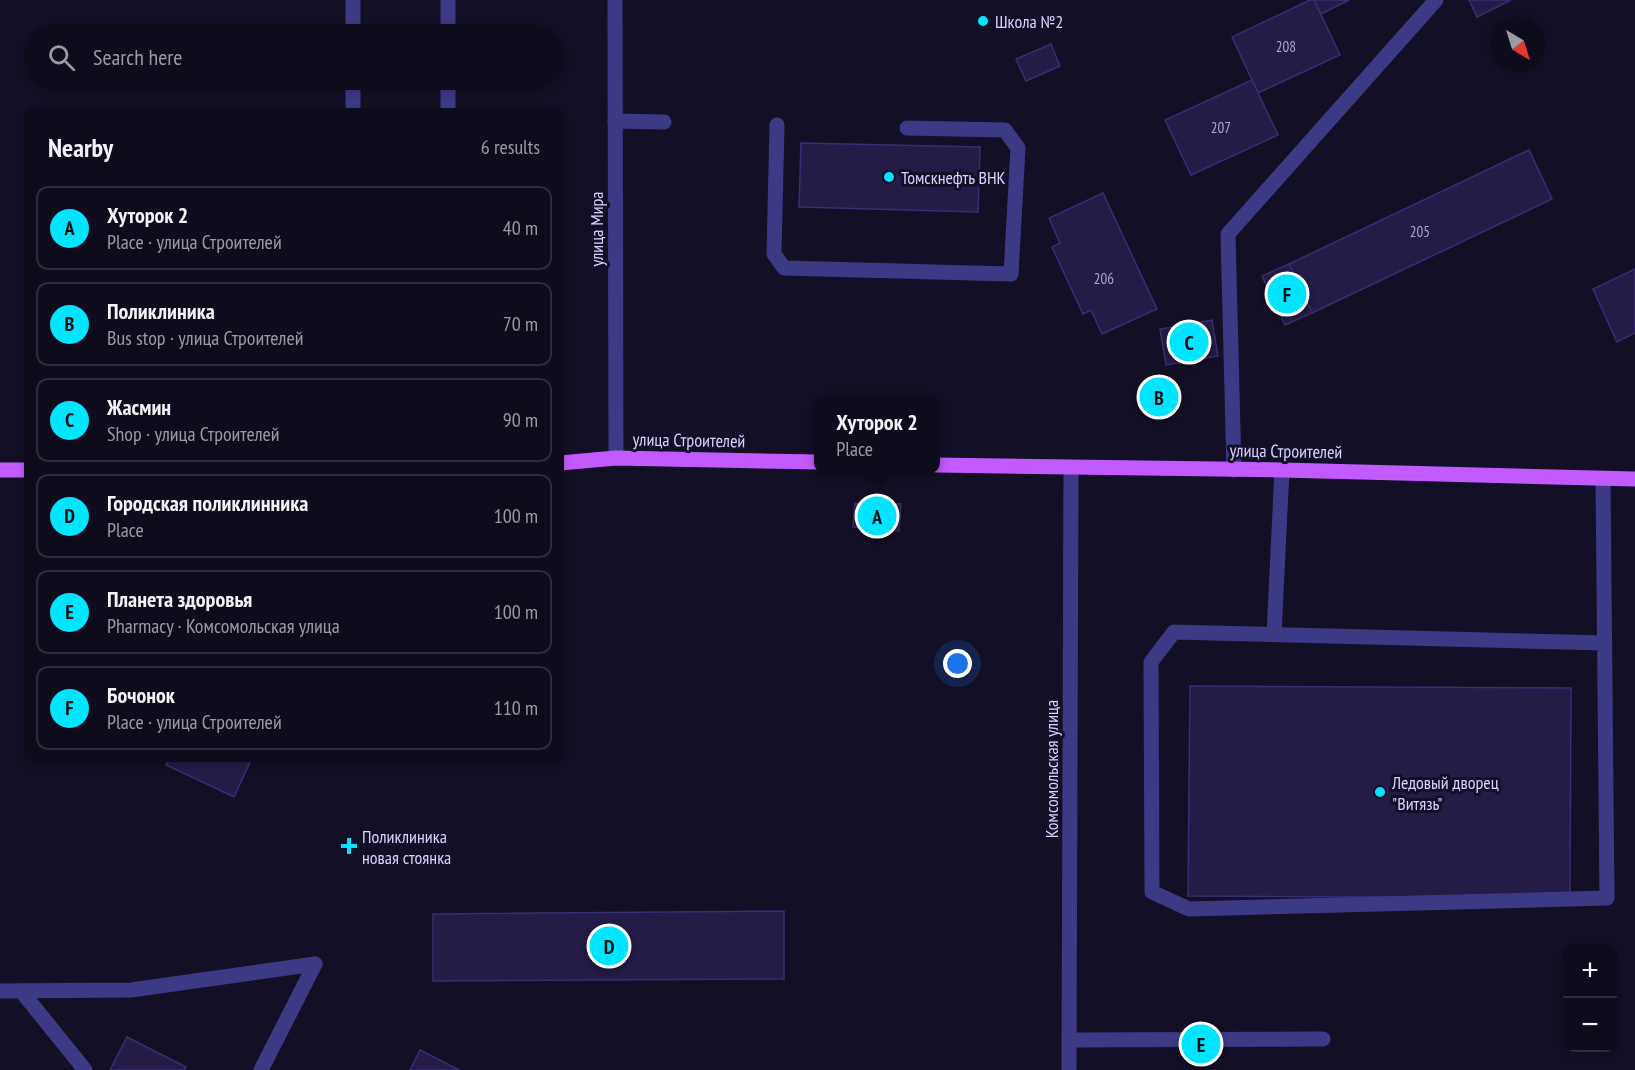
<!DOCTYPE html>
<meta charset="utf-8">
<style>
:root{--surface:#0e0b1c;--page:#1c1929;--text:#f1f3f6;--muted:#9b9ba3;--line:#2e2b3b;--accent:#00e5ff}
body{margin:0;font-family:"PT Sans Narrow",sans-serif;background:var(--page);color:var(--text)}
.controls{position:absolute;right:18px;bottom:18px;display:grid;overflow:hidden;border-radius:12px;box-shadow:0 3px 9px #0003}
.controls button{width:54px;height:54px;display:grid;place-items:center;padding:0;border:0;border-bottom:2px solid var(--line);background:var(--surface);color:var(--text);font:30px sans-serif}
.compass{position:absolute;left:1491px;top:18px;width:54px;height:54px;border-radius:50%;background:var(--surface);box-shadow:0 3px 9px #0003;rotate:142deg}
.you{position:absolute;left:958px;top:664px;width:21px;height:21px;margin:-15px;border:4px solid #fff;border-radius:50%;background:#1a73e8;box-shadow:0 0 0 9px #1a73e833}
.badge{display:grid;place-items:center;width:39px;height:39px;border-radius:50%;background:var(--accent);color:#111;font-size:20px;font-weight:700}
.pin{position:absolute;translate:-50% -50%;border:3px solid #fff;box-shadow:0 2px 6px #0006}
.popup{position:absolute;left:814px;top:396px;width:126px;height:78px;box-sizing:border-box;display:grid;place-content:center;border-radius:12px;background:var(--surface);filter:drop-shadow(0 2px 4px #0005);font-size:20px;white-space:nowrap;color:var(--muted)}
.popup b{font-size:22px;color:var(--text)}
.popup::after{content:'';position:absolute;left:50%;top:100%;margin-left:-12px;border:12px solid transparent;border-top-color:var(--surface)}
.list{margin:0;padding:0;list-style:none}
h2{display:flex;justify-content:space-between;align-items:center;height:78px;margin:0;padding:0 24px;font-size:26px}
h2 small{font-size:20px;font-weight:400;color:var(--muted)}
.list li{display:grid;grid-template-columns:39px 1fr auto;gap:18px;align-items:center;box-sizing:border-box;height:84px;margin:0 12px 12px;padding:0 12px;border:2px solid var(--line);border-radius:12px}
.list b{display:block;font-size:22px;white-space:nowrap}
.list p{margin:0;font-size:20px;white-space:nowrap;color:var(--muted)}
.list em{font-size:20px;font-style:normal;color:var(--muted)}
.icon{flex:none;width:33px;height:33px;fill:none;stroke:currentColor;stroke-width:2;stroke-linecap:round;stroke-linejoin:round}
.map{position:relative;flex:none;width:1635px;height:1070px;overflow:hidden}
.search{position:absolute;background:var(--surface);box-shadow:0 3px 9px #0003;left:24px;top:24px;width:540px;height:66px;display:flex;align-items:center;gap:15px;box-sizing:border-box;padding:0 21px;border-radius:33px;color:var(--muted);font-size:22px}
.panel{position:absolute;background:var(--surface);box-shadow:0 3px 9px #0003;left:24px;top:108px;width:540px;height:654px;border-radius:12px}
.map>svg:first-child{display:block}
.building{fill:#241b47;stroke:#3b2d73;stroke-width:1.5}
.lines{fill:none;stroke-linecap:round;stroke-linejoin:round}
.minor{stroke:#3d3a85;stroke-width:15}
.major{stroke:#c25bff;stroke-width:15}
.poi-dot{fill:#00e5ff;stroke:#130f26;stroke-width:2}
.labels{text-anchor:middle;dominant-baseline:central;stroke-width:6;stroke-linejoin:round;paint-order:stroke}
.number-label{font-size:15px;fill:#aca6d1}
.poi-label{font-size:18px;fill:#d9d4ff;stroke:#130f26;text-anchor:start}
.street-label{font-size:18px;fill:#d9d4ff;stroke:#130f26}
</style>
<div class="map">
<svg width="1635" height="1070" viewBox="0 0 1635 1070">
<rect width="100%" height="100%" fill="#130f26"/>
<g class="building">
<path d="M1310 0H1314L1340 55 1258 93 1232 37Z"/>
<path d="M1314 0H1349L1321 14Z"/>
<path d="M1469 0H1511L1477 17Z"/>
<path d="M1051 44 1060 66 1026 81 1016 59Z"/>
<path d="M1252 80 1278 135 1191 175 1165 120Z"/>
<path d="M801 143 980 147 978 212 799 207Z"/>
<path d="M1529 150 1552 199 1312 313 1289 264Z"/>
<path d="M1103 193 1157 309 1102 334 1091 310 1083 314 1052 247 1060 243 1049 218Z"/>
<path d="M1289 264 1312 313 1285 325 1262 276Z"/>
<path d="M1635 269V333L1617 342 1593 289Z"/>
<path d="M1212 320 1218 356 1166 365 1160 329Z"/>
<path d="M855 503 901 504 899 531 853 527Z"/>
<path d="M1190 686 1571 688 1570 898 1188 896Z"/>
<path d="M170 758H252L234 797 166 765Z"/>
<path d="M784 911V979L433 981V914Z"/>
<path d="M127 1037 186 1067 184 1070H110Z"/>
<path d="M420 1050 459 1070H410Z"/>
</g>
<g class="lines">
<g class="minor">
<path d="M353 0V34"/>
<path d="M615 0 616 458"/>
<path d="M448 34V0"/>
<path d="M353 80V112"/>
<path d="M448 112V80"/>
<path d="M615 121 664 122"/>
<path d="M777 125 774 254 784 268 1011 274 1018 148 1005 130 907 128"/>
<path d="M1234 470 1228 234 1436 0"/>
<path d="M1603 479 1607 898 1189 909 1152 892 1151 662 1174 632 1605 643"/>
<path d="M1274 634 1282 470"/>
<path d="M0 991 131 990 315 964"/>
<path d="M22 992 85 1070"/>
<path d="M1069 1040 1323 1039"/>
<path d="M261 1070 315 964"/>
<path d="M1069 1070 1071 468"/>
</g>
<g class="major">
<path d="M560 463 616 458 818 462"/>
<path d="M936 465 1282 470 1635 479"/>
<path d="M0 470H28"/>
</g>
</g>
<g class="poi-dot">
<circle cx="983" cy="21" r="6"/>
<circle cx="889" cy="177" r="6"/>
<circle cx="1380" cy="792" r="6"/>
<path d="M346 837h6v6h6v6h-6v6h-6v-6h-6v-6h6z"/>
</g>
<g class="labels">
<g class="number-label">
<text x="1286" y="46">208</text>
<text x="1221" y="127">207</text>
<text x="1420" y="231">205</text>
<text x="1104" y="278">206</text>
</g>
<g class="poi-label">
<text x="995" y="21">Школа №2</text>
<text x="901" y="177">Томскнефть ВНК</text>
<text x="1392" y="782">Ледовый дворец<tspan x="1392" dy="21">"Витязь"</tspan></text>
<text x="362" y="836">Поликлиника<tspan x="362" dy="21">новая стоянка</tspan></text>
</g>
<g class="street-label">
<text transform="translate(596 229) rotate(-90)">улица Мира</text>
<text transform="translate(689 440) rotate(1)">улица Строителей</text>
<text transform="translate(1286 451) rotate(1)">улица Строителей</text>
<text transform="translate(1051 769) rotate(-90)">Комсомольская улица</text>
</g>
</g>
</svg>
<div class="controls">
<button>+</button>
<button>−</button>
</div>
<svg class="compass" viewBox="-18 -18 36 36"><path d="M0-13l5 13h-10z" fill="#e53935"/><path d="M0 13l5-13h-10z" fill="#9b9ba3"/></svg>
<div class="you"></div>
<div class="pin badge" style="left:877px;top:516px">A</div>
<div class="popup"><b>Хуторок 2</b>Place</div>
<div class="pin badge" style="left:1159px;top:397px">B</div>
<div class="pin badge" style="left:1189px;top:342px">C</div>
<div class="pin badge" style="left:609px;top:946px">D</div>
<div class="pin badge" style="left:1201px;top:1044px">E</div>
<div class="pin badge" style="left:1287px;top:294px">F</div>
<div class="search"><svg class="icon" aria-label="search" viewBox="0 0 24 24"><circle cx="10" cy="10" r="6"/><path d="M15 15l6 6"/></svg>Search here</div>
<section class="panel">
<h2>Nearby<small>6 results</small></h2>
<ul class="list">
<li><span class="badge">A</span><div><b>Хуторок 2</b><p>Place · улица Строителей</p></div><em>40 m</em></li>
<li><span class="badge">B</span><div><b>Поликлиника</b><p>Bus stop · улица Строителей</p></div><em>70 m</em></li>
<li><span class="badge">C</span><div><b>Жасмин</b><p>Shop · улица Строителей</p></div><em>90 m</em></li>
<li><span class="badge">D</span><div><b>Городская поликлинника</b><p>Place</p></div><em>100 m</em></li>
<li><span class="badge">E</span><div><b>Планета здоровья</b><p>Pharmacy · Комсомольская улица</p></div><em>100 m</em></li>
<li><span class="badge">F</span><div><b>Бочонок</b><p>Place · улица Строителей</p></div><em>110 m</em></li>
</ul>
</section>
</div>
